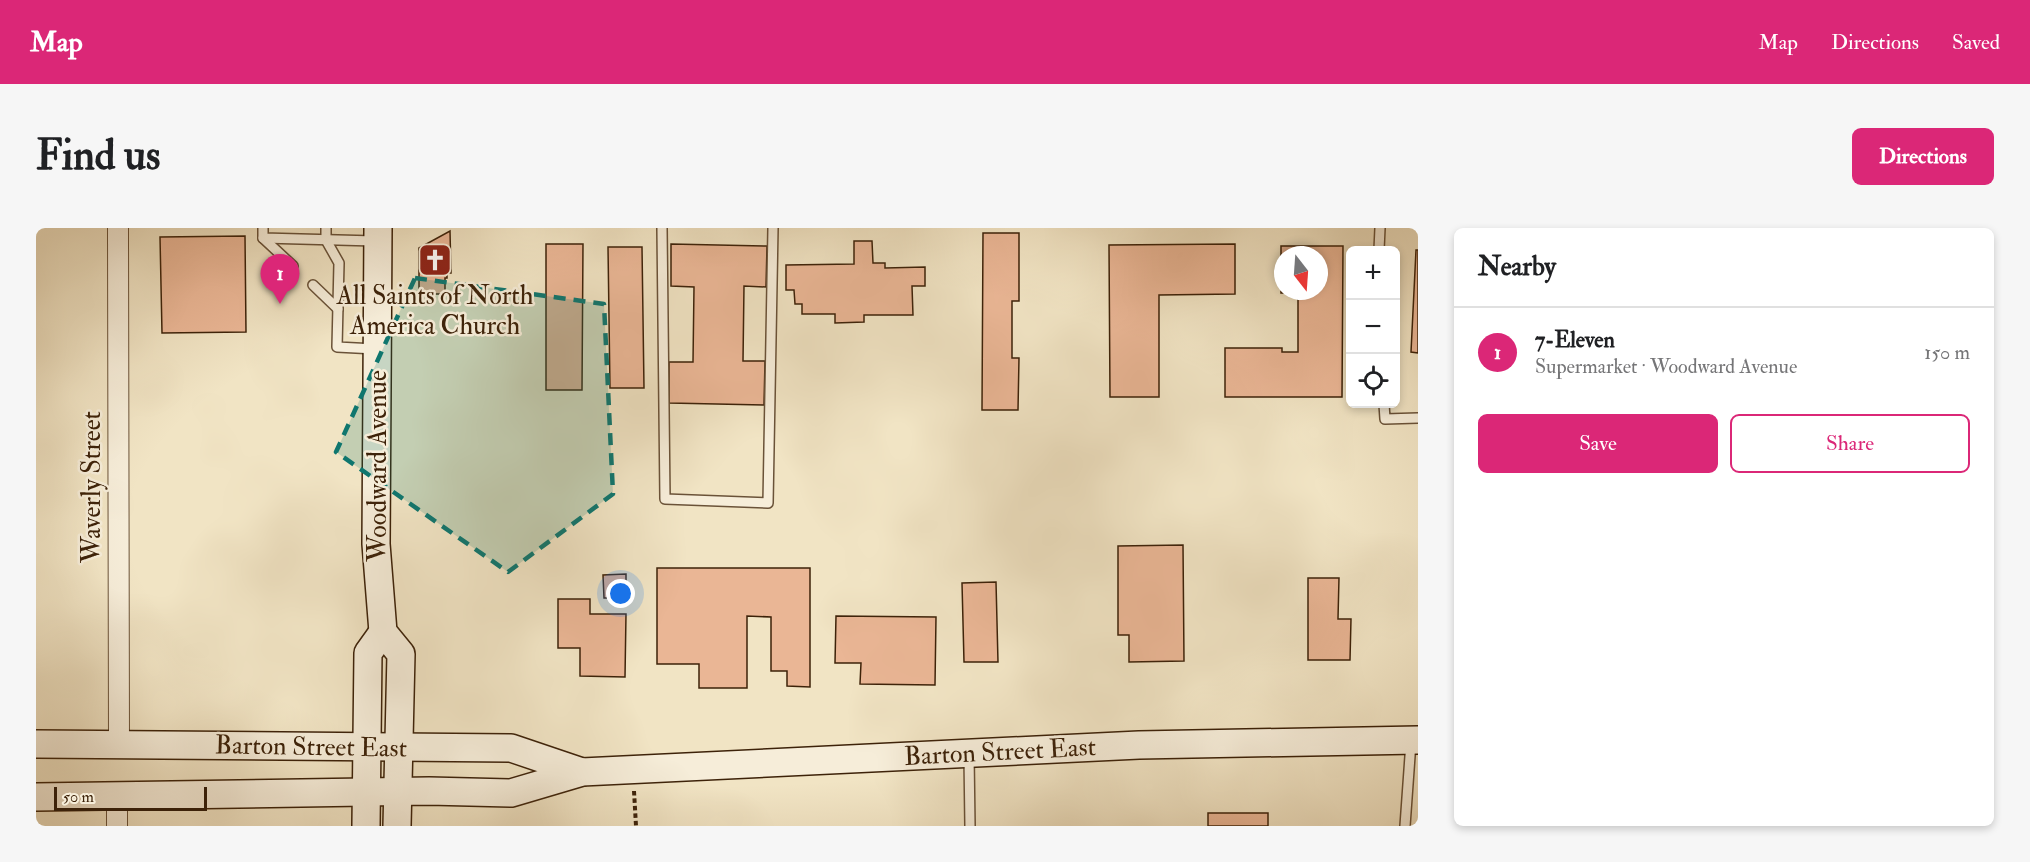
<!DOCTYPE html>
<meta charset="utf-8">
<style>
:root{--surface:#fff;--page:#f6f6f6;--text:#202124;--muted:#757577;--line:#e0e0e0;--accent:#db2777}
body{margin:0;font-family:"IM FELL Double Pica",serif;background:var(--page);color:var(--text)}
.controls{position:absolute;right:18px;top:18px;display:grid;overflow:hidden;border-radius:9px;box-shadow:0 3px 9px #0003}
.controls button{width:54px;height:54px;display:grid;place-items:center;padding:0;border:0;border-bottom:2px solid var(--line);background:var(--surface);color:var(--text);font:30px sans-serif}
.compass{position:absolute;left:1238px;top:18px;width:54px;height:54px;border-radius:50%;background:var(--surface);box-shadow:0 3px 9px #0003;rotate:163deg}
.scale{position:absolute;left:18px;bottom:15px;width:153px;box-sizing:border-box;padding-left:6px;border:3px solid #3d2209;border-top:0;font-size:16px;line-height:21px;white-space:nowrap;color:#3d2209;-webkit-text-stroke:4px #f6edd9;paint-order:stroke}
.you{position:absolute;left:585px;top:366px;width:21px;height:21px;margin:-15px;border:4px solid #fff;border-radius:50%;background:#1a73e8;box-shadow:0 0 0 9px #1a73e833}
.badge{display:grid;place-items:center;width:39px;height:39px;border-radius:50%;background:var(--accent);color:#fff;font-size:20px;font-weight:700}
.pin{position:absolute;translate:-50% -50px;filter:drop-shadow(0 2px 3px #0008)}
.pin::after{content:'';position:absolute;top:32px;width:21px;height:18px;background:inherit;clip-path:polygon(0 0,100% 0,50% 100%)}
.list{margin:0;padding:0;list-style:none}
h2{display:flex;justify-content:space-between;align-items:center;height:78px;margin:0;padding:0 24px;font-size:26px}
h2 small{font-size:20px;font-weight:400;color:var(--muted)}
.list li{display:grid;grid-template-columns:39px 1fr auto;gap:18px;align-items:center;box-sizing:border-box;height:90px;padding:0 24px;border-top:2px solid var(--line)}
.list b{display:block;font-size:22px;white-space:nowrap}
.list p{margin:0;font-size:20px;white-space:nowrap;color:var(--muted)}
.list em{font-size:20px;font-style:normal;color:var(--muted)}
.actions{display:flex;gap:12px;padding:18px 24px}
.actions a{flex:1;padding:14px 0;border:2px solid var(--accent);border-radius:9px;text-align:center;font-size:21px;color:var(--accent)}
.actions .main{background:var(--accent);color:#fff}
.icon{flex:none;width:33px;height:33px;fill:none;stroke:currentColor;stroke-width:2;stroke-linecap:round;stroke-linejoin:round}
.map{position:relative;flex:none;width:1382px;height:598px;overflow:hidden;border-radius:9px}
header{display:flex;align-items:center;gap:36px;box-sizing:border-box;height:84px;padding:0 30px;background:var(--accent);color:#fff}
header strong{font-size:28px}
nav{display:flex;gap:33px;margin-inline-start:auto;font-size:21px}
.intro{display:flex;align-items:center;justify-content:space-between;box-sizing:border-box;height:144px;padding:0 36px}
h1{margin:0;font-size:42px}
.button{padding:15px 27px;border-radius:9px;background:var(--accent);color:#fff;font-size:21px;font-weight:700}
main{display:flex;gap:36px;padding:0 36px}
aside{flex:1;background:var(--surface);border-radius:9px;box-shadow:0 3px 9px #0003}
.map>svg:first-child{display:block}
.building{fill:#eab695;stroke:#3d2209;stroke-width:1.5;fill-rule:evenodd}
.lines{fill:none;stroke-linecap:round;stroke-linejoin:round}
.lane-casing{stroke:#6a5238;stroke-width:12}
.street-casing{stroke:#6a5238;stroke-width:22}
.secondary-casing{stroke:#3d2209;stroke-width:30}
.path{stroke:#3d2209;stroke-width:4;stroke-dasharray:4.5 3;stroke-linecap:butt}
.lane{stroke:#f6edd9;stroke-width:9}
.street{stroke:#f6edd9;stroke-width:20}
.secondary{stroke:#f6edd9;stroke-width:27}
.marked{fill:#0f766e;fill-opacity:0.2;stroke:#0f766e;stroke-width:4.5;stroke-dasharray:12 8;stroke-linejoin:round}
.labels{text-anchor:middle;dominant-baseline:central;stroke-width:5;stroke-linejoin:round;paint-order:stroke}
.poi-label{font-size:26px;fill:#3d2209;stroke:#f6edd9}
.street-label{font-size:26px;fill:#3d2209;stroke:#f6edd9}
</style>
<header>
<strong>Map</strong>
<nav><a>Map</a><a>Directions</a><a>Saved</a></nav>
</header>
<div class="intro"><h1>Find us</h1><a class="button">Directions</a></div>
<main>
<div class="map">
<svg width="1382" height="598" viewBox="0 0 1382 598">
<rect width="100%" height="100%" fill="#f1e4c4"/>
<filter id="stains"><feTurbulence type="fractalNoise" baseFrequency=".00333" numOctaves="4"/><feColorMatrix values="0 0 0 0 .2 0 0 0 0 .09 0 0 0 0 .02 0 0 0 .5 -.17"/></filter>
<radialGradient id="worn" r=".72"><stop offset=".6" stop-color="#630" stop-opacity="0"/><stop offset="1" stop-color="#630" stop-opacity=".3"/></radialGradient>
<g class="building">
<path d="M414 3 415 45H411V50H409V66H383V20Z"/>
<path d="M947 5H983V73H976V130H983L982 182H946Z"/>
<path d="M209 8 210 104 126 105 124 9Z"/>
<path d="M818 13H836L837 35H849V40L889 39V58H876L877 87H828V94L799 95V86H766V76H759L758 62H750V37L818 36Z"/>
<path d="M510 16H547L546 162H510Z"/>
<path d="M635 16 731 18 730 59 708 58 707 133H729L728 177 633 175V134H657L658 59 635 58Z"/>
<path d="M1199 16V66L1123 67V169H1074L1073 17Z"/>
<path d="M1245 18H1307L1306 169H1189V120H1246V124H1262V65H1245ZM1247 27H1283V63H1247Z"/>
<path d="M572 19H606L608 160H574Z"/>
<path d="M1380 22H1382V125L1375 124Z"/>
<path d="M1147 317 1148 433 1093 434V407H1082V318Z"/>
<path d="M621 340H774V459L751 458V443H735V389L711 388V460H663V436H621Z"/>
<path d="M590 346V370H568L567 347Z"/>
<path d="M1272 350H1303L1302 391H1315L1314 432H1272Z"/>
<path d="M960 354 962 434H928L926 355Z"/>
<path d="M522 371H554V386H590L589 449 544 448V420H522Z"/>
<path d="M800 388 900 389 899 457 824 456 825 435H799Z"/>
<rect x="1172" y="585" width="60" height="13"/>
</g>
<g class="lines">
<defs>
<g id="lane">
<path d="M227 0V10L339 13"/>
<path d="M290 0V12L303 35 301 119 339 121"/>
<path d="M626 0 629 271 732 275 737 0"/>
<path d="M227 10 257 38"/>
<path d="M1343 22 1344 0"/>
<path d="M277 57 302 81"/>
<path d="M1348 176 1349 191 1382 190"/>
<path d="M933 528 934 598"/>
<path d="M1369 598 1375 514"/>
</g>
<g id="street">
<path d="M82 0 83 517"/>
<path d="M81 567V598"/>
</g>
<g id="secondary">
<path d="M342 0 340 316 347 404 365 426 361 598"/>
<path d="M0 516 475 520 546 544"/>
<path d="M0 569 393 563 475 565 546 544 1103 517 1382 512"/>
<path d="M330 598 332 425 347 404"/>
</g>
</defs>
<use href="#lane" class="lane-casing"/>
<use href="#street" class="street-casing"/>
<use href="#secondary" class="secondary-casing"/>
<path class="path" d="M598 563 600 598"/>
<use href="#lane" class="lane"/>
<use href="#street" class="street"/>
<use href="#secondary" class="secondary"/>
</g>
<path class="marked" d="M379 50 568 76 577 266 472 344 300 224Z"/>
<defs>
<symbol id="church-square" viewBox="-11 -11 22 22"><rect x="-9" y="-9" width="18" height="18" rx="4" fill="#8f2418" stroke="#f6edd9"/><path d="M-1.2-6h2.4v3.5h3.3v2.4h-3.3V6h-2.4V-.1h-3.3v-2.4h3.3Z" fill="#fff"/></symbol>
</defs>
<g fill-rule="evenodd">
<use href="#church-square" x="380" y="13" width="38" height="38"/>
</g>
<g class="labels">
<g class="poi-label">
<text x="399" y="68">All Saints of North<tspan x="399" dy="30">America Church</tspan></text>
</g>
<g class="street-label">
<text transform="translate(342 238) rotate(-90)">Woodward Avenue</text>
<text transform="translate(56 259) rotate(-90)">Waverly Street</text>
<text transform="translate(275 519) rotate(1)">Barton Street East</text>
<text transform="translate(964 524) rotate(-3)">Barton Street East</text>
</g>
</g>
<rect width="100%" height="100%" filter="url(#stains)"/>
<rect width="100%" height="100%" fill="url(#worn)"/>
</svg>
<div class="controls">
<button>+</button>
<button>−</button>
<button><svg class="icon" aria-label="locate" viewBox="0 0 24 24"><circle cx="12" cy="12" r="6"/><path d="M12 2v4M12 18v4M2 12h4M18 12h4"/></svg></button>
</div>
<svg class="compass" viewBox="-18 -18 36 36"><path d="M0-13l5 13h-10z" fill="#e53935"/><path d="M0 13l5-13h-10z" fill="#757577"/></svg>
<div class="scale">50 m</div>
<div class="you"></div>
<div class="pin badge" style="left:244px;top:76px">1</div>
</div>
<aside>
<h2>Nearby<small></small></h2>
<ul class="list">
<li><span class="badge">1</span><div><b>7-Eleven</b><p>Supermarket · Woodward Avenue</p></div><em>150 m</em></li>
</ul>
<div class="actions"><a class="main">Save</a><a>Share</a></div>
</aside>
</main>
